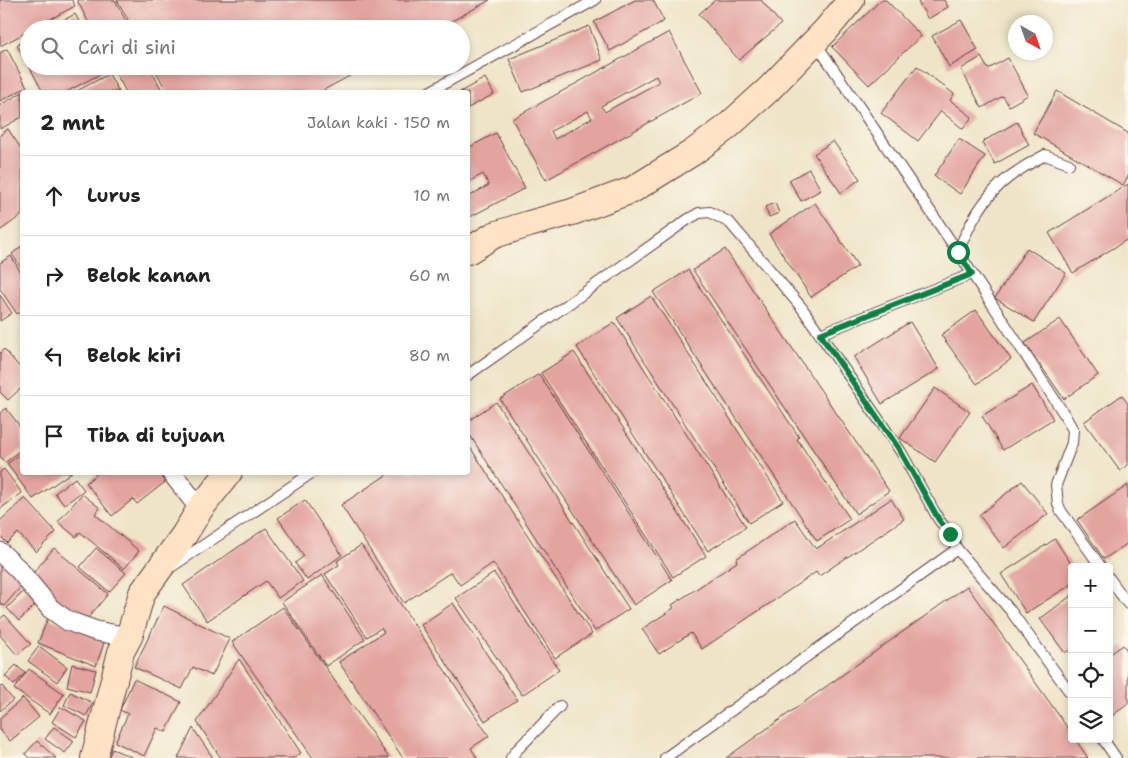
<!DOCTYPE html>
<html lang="id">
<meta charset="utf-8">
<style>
:root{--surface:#fff;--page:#f2f2f2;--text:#222;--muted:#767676;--line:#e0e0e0}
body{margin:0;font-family:"Shantell Sans",sans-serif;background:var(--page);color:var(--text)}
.controls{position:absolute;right:15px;bottom:15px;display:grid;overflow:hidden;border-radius:5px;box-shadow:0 2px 8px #0003}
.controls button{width:45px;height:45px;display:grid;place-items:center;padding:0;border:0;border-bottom:1px solid var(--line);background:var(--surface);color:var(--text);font:25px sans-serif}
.compass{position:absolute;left:1008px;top:15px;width:45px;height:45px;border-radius:50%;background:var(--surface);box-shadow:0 2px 8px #0003;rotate:140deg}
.stop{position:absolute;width:15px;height:15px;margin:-11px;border:4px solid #0b8043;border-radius:50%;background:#fff}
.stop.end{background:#0b8043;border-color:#fff;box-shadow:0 1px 5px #0008}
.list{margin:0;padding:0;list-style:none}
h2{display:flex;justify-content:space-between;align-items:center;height:65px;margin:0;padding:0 20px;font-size:21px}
h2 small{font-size:16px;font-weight:400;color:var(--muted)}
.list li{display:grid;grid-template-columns:32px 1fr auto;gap:15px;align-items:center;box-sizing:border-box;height:80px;padding:0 20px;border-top:1px solid var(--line)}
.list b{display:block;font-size:19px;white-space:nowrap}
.list em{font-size:16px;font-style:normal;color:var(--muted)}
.icon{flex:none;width:28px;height:28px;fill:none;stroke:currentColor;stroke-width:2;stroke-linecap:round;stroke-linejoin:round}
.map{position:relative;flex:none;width:1128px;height:758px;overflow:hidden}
.search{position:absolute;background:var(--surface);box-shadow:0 2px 8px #0003;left:20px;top:20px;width:450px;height:55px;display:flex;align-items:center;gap:12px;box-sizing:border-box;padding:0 18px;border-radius:28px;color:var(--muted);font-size:19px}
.panel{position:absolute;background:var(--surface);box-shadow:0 2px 8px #0003;left:20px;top:90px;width:450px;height:385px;border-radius:5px}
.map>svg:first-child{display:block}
.building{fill:#e3a4a0;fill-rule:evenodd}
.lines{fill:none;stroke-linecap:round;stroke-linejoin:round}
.lane-casing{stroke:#633d42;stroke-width:12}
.street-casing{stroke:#633d42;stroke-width:21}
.secondary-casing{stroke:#633d42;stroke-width:28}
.lane{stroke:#fff;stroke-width:10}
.street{stroke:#fff;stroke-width:19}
.secondary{stroke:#fee4c5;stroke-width:26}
.route{stroke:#0b8043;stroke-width:6}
</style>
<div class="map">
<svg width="1128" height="758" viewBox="0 0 1128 758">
<rect width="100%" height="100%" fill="#fbf7ec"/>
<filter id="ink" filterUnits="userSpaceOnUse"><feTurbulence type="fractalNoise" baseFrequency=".02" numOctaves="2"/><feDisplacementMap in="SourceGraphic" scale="10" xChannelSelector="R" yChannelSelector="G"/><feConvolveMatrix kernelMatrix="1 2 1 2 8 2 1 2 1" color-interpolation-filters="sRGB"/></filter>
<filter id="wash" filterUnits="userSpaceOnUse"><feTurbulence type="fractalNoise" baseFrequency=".0096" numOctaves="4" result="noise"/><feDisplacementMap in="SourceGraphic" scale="20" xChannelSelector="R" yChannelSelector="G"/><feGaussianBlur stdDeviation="1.12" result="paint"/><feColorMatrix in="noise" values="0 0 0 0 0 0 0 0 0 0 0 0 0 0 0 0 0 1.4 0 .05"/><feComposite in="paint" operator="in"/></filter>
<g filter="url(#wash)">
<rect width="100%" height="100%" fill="#eee4c6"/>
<g id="blocks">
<g class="building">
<path d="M0 0H72L75 6 32 29H29V31L0 46Z"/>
<path d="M77 0H115L130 29H92Z"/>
<path d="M117 0H490L437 29H133Z"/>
<path d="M635 0H653L664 21 610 51 594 22Z"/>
<path d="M715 0H761L781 24 739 60 699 14Z"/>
<path d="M881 0H886L921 36 869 85 832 47Z"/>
<path d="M922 0H944L948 7 928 19 918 2Z"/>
<path d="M75 14 83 29H47Z"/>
<path d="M961 20 978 50 949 67 932 36Z"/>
<path d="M589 26 602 60 523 92 509 59Z"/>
<path d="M669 32 702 93 546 180 512 119ZM656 76 659 82 605 112 601 106ZM588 111 592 118 555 139 551 131Z"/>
<path d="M29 38V66L17 45Z"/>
<path d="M7 49 27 87 0 101V53Z"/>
<path d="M981 57 988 69 1008 58 1028 95 1009 106 1003 96 982 108 961 69Z"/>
<path d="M29 66H103L106 71 66 92H43Z"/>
<path d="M112 66H149L163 92H126Z"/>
<path d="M153 66H368L320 92H167Z"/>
<path d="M917 66 954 94 950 100 972 117 963 129 941 111 918 141 881 113Z"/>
<path d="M109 74 119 92H75Z"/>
<path d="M485 78 494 94 468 108V92H460Z"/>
<path d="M28 89 30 92H22V117L0 129V105Z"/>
<path d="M1057 91 1128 133V177L1123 185 1033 133Z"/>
<path d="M1017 122 1029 145 995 164 982 142Z"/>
<path d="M8 129 22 150V215L1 230 0 228V135Z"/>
<path d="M496 133 525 188 468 218V197L489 185 483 174 468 182V148Z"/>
<path d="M959 139 985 156 960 194 934 176Z"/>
<path d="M833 141 860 179 841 193 814 154Z"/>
<path d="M809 169 821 190 801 201 789 180Z"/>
<path d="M1128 184V239L1073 273 1049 233Z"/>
<path d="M775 203 779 213 769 217 765 207Z"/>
<path d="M815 203 858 266 811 297 769 234Z"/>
<path d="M22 246V269L12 254Z"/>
<path d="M1027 248 1066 273 1034 322 995 298Z"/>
<path d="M725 249 889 491 856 514 693 270Z"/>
<path d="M11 256 22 274V311L17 314 0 289V263Z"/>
<path d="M688 270 799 437 797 439 850 519 817 541 653 292Z"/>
<path d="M0 295 12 313 0 321Z"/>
<path d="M651 296 783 501 749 523 617 318Z"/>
<path d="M976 310 1011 359 977 384 941 335Z"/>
<path d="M1060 319 1098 375 1064 399 1025 343Z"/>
<path d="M614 322 746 527 708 551 577 347Z"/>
<path d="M910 322 939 369 882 404 854 357Z"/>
<path d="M4 349 22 370V387L8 400 0 392V353Z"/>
<path d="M574 352 706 556 673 577 541 373Z"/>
<path d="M539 374 672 580 634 605 500 399Z"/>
<path d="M1032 385 1053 419 1003 450 982 416Z"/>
<path d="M935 388 970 412 935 462 900 438Z"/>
<path d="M1122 395 1128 404V465L1120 471 1084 422Z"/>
<path d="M496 402 629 609 595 631 468 432V421Z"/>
<path d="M6 408 22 429V449L5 463 0 456V413Z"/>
<path d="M468 444 592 634 555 658 493 563 460 585 451 572 404 603 341 505 391 472H468Z"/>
<path d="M22 453V472H72L33 499 7 464Z"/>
<path d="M4 469 22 493 0 509V472Z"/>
<path d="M99 472H163L169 479 137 504 133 499 112 516 86 483Z"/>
<path d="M75 478 84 490 64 505 55 493Z"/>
<path d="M1022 481 1048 514 1004 548 979 515Z"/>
<path d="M1128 485V543L1104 559 1077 520Z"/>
<path d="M82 494 100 508 95 514 139 551 124 569 80 532 76 537 58 522Z"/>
<path d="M25 498 56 532 36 552 18 533 7 543 0 536V521Z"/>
<path d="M891 499 904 519 819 576 816 572 702 649 691 633 659 654 642 629 674 608 672 605 737 562 736 559 795 519 816 549Z"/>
<path d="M305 500 342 555 307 580 295 563 304 556 278 518Z"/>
<path d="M266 528 303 581 278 598 266 581 207 621 183 585Z"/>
<path d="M1055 539 1073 567 1072 584 1026 613 1001 574Z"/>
<path d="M361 545 489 736 471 748 477 758H403L339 662 384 632 381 628 367 637 325 574 339 565 337 561Z"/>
<path d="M54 548 108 594 83 624 29 578Z"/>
<path d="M96 548 126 573 109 592 80 567Z"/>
<path d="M0 560 25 582 4 606 0 603Z"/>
<path d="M494 573 559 670 522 695 456 598Z"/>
<path d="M322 575 365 639 326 666 282 602Z"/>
<path d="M967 586 1072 734V739H1075L1088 758H726Z"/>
<path d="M28 587 40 600 19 621 7 608Z"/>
<path d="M1072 595V648L1065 653 1040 619Z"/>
<path d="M453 603 517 700 485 721 421 625Z"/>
<path d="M164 606 230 639 212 676 193 667 182 689 134 667Z"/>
<path d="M283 607 389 758H313L232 642Z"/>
<path d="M5 615 31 644 17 655 0 635V619Z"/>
<path d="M48 618 105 640 96 666 38 643Z"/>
<path d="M1123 645 1128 652V704L1109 718V655Z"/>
<path d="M39 646 67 667 57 682 28 661Z"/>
<path d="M239 659 301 753 294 758H221L197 722Z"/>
<path d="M72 664 96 670 90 692 67 686Z"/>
<path d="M16 665 25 673 14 685 5 676Z"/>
<path d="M29 669 64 694 50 714 14 689Z"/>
<path d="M134 679 181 702 166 732 157 728 144 756 115 742 128 714 120 710Z"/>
<path d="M2 686 13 700 0 711V687Z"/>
<path d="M70 692 93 703 86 716 64 705Z"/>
<path d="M23 698 39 717 10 741 0 730V718Z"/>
<path d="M61 707 86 721 76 737 52 722Z"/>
<path d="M54 727 74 741 65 753 45 739Z"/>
<path d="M193 728 213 758H178Z"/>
<path d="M37 741 56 758H29L25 754Z"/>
<path d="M112 749 134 758H108Z"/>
</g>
</g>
</g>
<g filter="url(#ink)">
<use href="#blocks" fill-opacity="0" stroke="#633d42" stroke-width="1"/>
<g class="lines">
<defs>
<g id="lane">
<path d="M815 42 958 252 1064 414 1073 430 1072 443 1056 485 1058 504 1061 511 1101 567"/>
<path d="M429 92 595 0"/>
<path d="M958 252C970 221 988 189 1018 171 1026 165 1036 160 1045 155L1069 164"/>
<path d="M820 334 972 274"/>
<path d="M468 375 687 220 699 213 710 212 730 223 802 308 901 452 939 520 950 534 957 549 665 758"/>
<path d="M957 549 1010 610 1072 695"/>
<path d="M171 567 313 472"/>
<path d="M1109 578 1128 604"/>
<path d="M1103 739 1116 758"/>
<path d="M511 758 516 751 560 706"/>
</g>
<g id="street">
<path d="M171 472 200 509"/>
<path d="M0 552 18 569 51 609 68 621 96 631 129 637"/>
</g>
<g id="secondary">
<path d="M468 251 494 235 529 224 572 212 632 190 692 153 726 128 768 90 826 30 851 0"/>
<path d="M94 758 121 652 129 637 142 593 184 535 200 509 229 472"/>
</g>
</defs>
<use href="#lane" class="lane-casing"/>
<use href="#street" class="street-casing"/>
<use href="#secondary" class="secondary-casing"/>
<use href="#lane" class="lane"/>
<use href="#street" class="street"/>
<use href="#secondary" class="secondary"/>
</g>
</g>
<g class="lines" filter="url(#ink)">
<path class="route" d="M950 534 939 520 901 452 820 334 972 274 958 252"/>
</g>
</svg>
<div class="controls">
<button>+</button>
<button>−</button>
<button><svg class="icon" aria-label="locate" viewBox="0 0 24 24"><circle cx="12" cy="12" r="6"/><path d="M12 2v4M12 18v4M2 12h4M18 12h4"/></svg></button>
<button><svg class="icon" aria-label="layers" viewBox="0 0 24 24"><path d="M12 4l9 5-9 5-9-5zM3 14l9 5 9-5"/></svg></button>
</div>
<svg class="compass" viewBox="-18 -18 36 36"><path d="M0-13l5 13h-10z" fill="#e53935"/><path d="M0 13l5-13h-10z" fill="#767676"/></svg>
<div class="stop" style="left:958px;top:252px"></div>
<div class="stop end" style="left:950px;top:534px"></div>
<div class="search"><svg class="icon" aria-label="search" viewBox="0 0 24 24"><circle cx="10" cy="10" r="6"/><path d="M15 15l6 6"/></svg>Cari di sini</div>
<section class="panel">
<h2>2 mnt<small>Jalan kaki · 150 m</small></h2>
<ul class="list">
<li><svg class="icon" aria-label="ahead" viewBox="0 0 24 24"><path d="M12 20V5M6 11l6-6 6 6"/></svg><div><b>Lurus</b></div><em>10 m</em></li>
<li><svg class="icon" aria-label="right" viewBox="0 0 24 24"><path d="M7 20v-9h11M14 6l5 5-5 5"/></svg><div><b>Belok kanan</b></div><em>60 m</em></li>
<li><svg class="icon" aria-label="left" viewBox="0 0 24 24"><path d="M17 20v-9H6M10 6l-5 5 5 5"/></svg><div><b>Belok kiri</b></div><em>80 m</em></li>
<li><svg class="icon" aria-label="arrive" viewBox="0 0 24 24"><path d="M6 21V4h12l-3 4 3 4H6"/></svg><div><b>Tiba di tujuan</b></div></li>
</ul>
</section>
</div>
